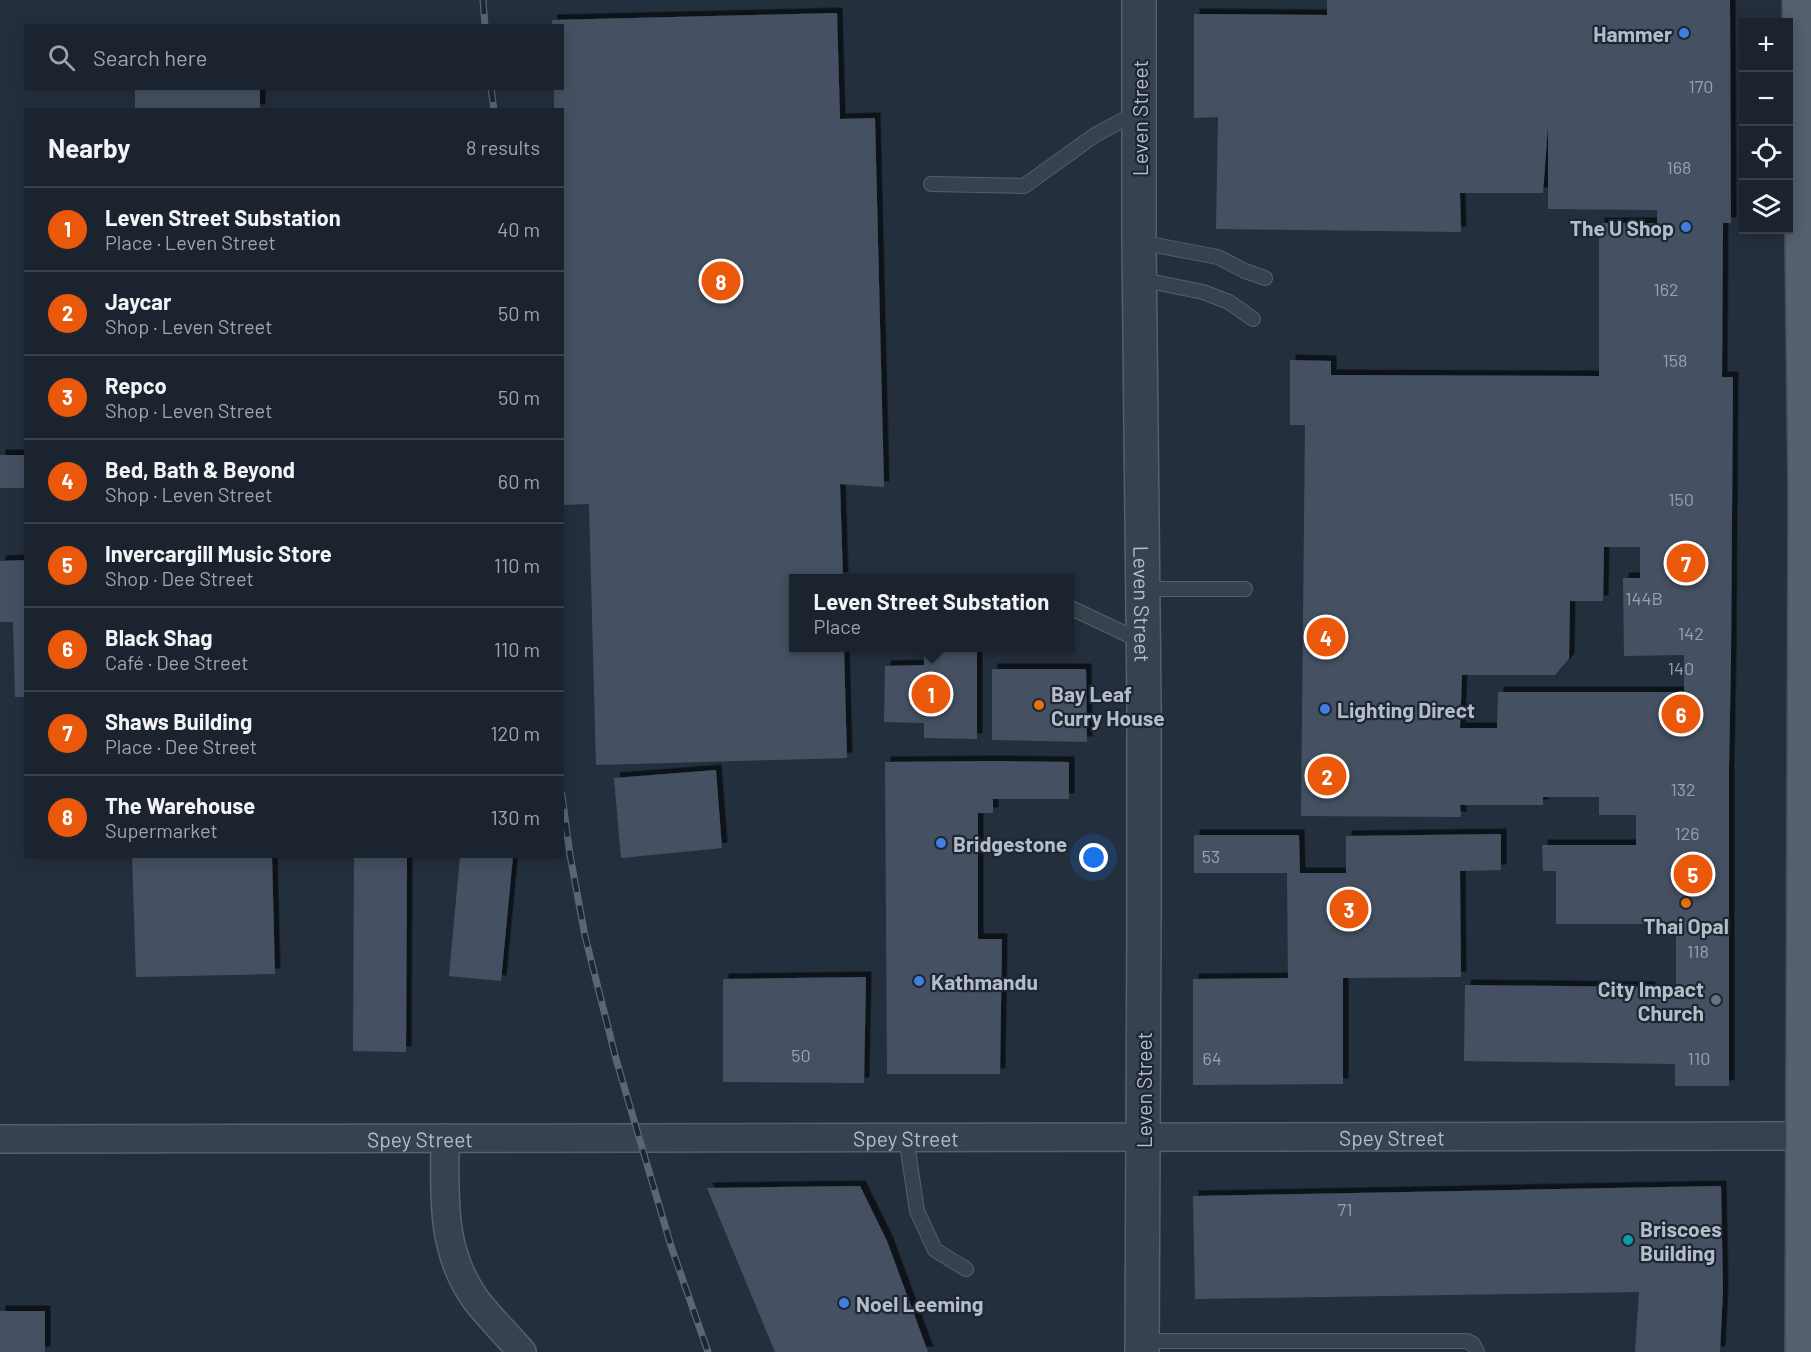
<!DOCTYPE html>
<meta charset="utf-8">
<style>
:root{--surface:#1b232e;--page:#282f3a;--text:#f1f3f6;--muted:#a0a4aa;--line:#39404a;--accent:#ea580c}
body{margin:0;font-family:Barlow,sans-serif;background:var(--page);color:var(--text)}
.controls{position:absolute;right:18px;top:18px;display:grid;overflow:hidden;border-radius:0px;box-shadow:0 3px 15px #0003}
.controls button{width:54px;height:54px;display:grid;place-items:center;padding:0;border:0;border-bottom:2px solid var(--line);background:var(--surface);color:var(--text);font:30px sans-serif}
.you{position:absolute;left:1094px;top:858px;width:21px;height:21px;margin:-15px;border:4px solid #fff;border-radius:50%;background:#1a73e8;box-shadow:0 0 0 9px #1a73e833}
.badge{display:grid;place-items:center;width:39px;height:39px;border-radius:50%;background:var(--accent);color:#fff;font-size:20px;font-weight:700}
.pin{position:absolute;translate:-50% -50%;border:3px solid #fff;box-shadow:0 2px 6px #0006}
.popup{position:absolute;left:789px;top:574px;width:285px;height:78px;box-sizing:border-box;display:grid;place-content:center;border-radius:0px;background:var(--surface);filter:drop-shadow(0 2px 4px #0005);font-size:20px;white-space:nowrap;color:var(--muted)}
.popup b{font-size:22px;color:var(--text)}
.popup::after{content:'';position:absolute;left:50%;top:100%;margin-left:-12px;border:12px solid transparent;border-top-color:var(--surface)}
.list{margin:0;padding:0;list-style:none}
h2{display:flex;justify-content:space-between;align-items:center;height:78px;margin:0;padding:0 24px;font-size:26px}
h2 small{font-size:20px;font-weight:400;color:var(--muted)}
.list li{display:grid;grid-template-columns:39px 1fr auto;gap:18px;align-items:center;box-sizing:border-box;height:84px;padding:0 24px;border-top:2px solid var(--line)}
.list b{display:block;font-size:22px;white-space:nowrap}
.list p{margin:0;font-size:20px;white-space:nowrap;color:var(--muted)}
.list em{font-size:20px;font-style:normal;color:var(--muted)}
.icon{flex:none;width:33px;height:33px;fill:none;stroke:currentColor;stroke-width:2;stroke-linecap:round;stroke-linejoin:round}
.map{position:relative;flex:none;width:1811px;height:1352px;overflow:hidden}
.search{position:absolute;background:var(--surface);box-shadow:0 3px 15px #0003;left:24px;top:24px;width:540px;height:66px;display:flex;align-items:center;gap:15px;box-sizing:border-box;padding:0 21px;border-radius:0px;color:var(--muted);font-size:22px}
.panel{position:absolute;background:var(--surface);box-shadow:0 3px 15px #0003;left:24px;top:108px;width:540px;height:750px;border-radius:0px}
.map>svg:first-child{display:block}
.building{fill:#455162;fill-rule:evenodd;filter:url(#shadow)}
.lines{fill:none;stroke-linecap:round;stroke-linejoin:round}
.service-casing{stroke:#565f6c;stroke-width:16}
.minor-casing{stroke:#565f6c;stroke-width:30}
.tertiary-casing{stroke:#565f6c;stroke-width:36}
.primary-casing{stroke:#414a57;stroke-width:36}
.service{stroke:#38414e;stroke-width:14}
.minor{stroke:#38414e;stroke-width:27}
.tertiary{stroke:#38414e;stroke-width:33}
.primary{stroke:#56606e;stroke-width:33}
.rail-casing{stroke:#5a6575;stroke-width:7}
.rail{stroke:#1d2633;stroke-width:4.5;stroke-dasharray:14;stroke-linecap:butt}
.shop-dot{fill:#3f7fe0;stroke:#1d2633;stroke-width:2}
.food-dot{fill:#e8710a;stroke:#1d2633;stroke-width:2}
.worship-dot{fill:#6b7280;stroke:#1d2633;stroke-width:2}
.culture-dot{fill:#0f9aa8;stroke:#1d2633;stroke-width:2}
.labels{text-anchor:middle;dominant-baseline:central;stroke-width:4.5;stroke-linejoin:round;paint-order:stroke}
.number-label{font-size:18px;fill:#98a1af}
.poi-label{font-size:21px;font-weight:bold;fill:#b4bcc9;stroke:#1d2633;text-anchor:start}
.street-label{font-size:21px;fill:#b4bcc9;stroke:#1d2633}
</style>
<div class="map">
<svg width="1811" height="1352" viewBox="0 0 1811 1352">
<defs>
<filter id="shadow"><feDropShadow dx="5.5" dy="-5.5" stdDeviation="0" flood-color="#0009"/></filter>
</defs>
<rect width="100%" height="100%" fill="#242f3e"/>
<g class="building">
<path d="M1327 0H1730L1731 223H1723L1722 377H1733L1731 656 1729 767V1086H1675V1064L1464 1061 1465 985 1650 987V996H1676V924H1556V871H1543L1542 845H1636V815H1599V797H1543V805H1460L1461 817 1301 816 1305 425H1290V360L1331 361V375L1599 376V223H1657V210L1548 209V125L1543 193H1460L1461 232 1216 229 1218 117 1194 118V14L1327 15ZM1604 547H1640V578H1623L1624 656 1684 655V692H1498L1497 728H1460L1462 675H1555L1569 659 1570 601H1603Z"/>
<path d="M837 13 840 119 875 118 884 487 840 484 843 578H793V648H844L847 758 596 765 589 504 564 505 562 443V110H554V88H562V26H552V20Z"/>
<rect x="135" y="88" width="125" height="22"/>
<rect x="0" y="455" width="26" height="33"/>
<path d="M26 560V697H15L13 622H0V561Z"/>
<path d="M924 648H977V739L924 738V723L884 722 885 666 924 665Z"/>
<path d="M992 669H1086L1087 742 992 740Z"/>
<path d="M993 761 1069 762V799H993V813H978V939H1002L1000 1074H887L885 762Z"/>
<path d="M716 770 722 848 621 858 614 778Z"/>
<path d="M1501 834V870L1460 871 1461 977 1343 978V1084L1193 1085V979L1288 978 1287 873H1194V835H1299L1300 873H1346V836Z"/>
<path d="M132 856H272L275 974 136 977Z"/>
<path d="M354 856H407L406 1052 353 1051Z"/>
<path d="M460 856H513L501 981 449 976Z"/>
<path d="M866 977 864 1083 723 1082V979Z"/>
<path d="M860 1186 887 1241 928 1352H775L707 1188Z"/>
<path d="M1721 1186 1723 1290 1720 1352H1635L1639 1292 1195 1299 1193 1196Z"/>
<rect x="0" y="1311" width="45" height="41"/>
</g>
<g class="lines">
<defs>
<g id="service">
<path d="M931 184 1024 186 1095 135 1138 112"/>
<path d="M1139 242 1218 257 1245 271 1265 278"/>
<path d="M1139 279 1203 292 1229 302 1253 319"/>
<path d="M1143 589H1245"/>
<path d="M1069 607 1141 641"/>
<path d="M906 1137 917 1211 935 1250 966 1269"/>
<path d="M1142 1341H1467L1473 1344 1477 1352"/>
</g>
<g id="minor">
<path d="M445 1138C445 1196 440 1250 476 1300 490 1318 507 1335 522 1352"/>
<path id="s1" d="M0 1139 1811 1136"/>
</g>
<g id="tertiary">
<path id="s2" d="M1139 0V242L1144 705V919L1142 1352"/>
</g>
<path id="primary" d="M1799 0 1805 493 1802 1352"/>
</defs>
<use href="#service" class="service-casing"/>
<use href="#minor" class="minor-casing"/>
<use href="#tertiary" class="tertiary-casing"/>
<use href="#primary" class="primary-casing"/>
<use href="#service" class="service"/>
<use href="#minor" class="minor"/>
<use href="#tertiary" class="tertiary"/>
<use href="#primary" class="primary"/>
<defs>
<g id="rail">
<path d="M483 0 485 26"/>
<path d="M491 88 494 110"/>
<path d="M562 795 570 855 585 936 616 1059 671 1246 708 1352"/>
</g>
</defs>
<use href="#rail" class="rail-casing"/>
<use href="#rail" class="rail"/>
</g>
<g class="shop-dot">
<circle cx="1684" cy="33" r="6"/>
<circle cx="1686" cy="227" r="6"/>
<circle cx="1325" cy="709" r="6"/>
<circle cx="941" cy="843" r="6"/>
<circle cx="919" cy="981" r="6"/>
<circle cx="844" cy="1303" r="6"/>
</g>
<g class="food-dot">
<circle cx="1039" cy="705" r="6"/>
<circle cx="1686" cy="903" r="6"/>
</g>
<circle class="worship-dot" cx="1716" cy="1000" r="6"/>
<circle class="culture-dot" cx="1628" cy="1240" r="6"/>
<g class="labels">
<g class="number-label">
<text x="1701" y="86">170</text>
<text x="1679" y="167">168</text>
<text x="1666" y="289">162</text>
<text x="1675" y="360">158</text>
<text x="1681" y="499">150</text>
<text x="1644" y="598">144B</text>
<text x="1691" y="633">142</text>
<text x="1681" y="668">140</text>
<text x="1683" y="789">132</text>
<text x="1687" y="833">126</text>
<text x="1211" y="856">53</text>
<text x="1698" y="951">118</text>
<text x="801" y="1055">50</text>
<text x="1212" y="1058">64</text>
<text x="1699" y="1058">110</text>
<text x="1345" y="1209">71</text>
</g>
<g class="poi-label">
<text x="1672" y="33" text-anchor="end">Hammer</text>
<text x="1674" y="227" text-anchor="end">The U Shop</text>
<text x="1051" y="693">Bay Leaf<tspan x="1051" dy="24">Curry House</tspan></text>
<text x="1337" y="709">Lighting Direct</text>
<text x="953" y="843">Bridgestone</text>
<text x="1686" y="925" text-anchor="middle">Thai Opal</text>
<text x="931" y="981">Kathmandu</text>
<text x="1704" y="988" text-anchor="end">City Impact<tspan x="1704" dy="24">Church</tspan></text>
<text x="1640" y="1228">Briscoes<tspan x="1640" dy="24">Building</tspan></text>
<text x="856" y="1303">Noel Leeming</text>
</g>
<g class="street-label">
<text transform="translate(1139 118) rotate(-90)">Leven Street</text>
<text stroke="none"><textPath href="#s2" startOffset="604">Leven Street</textPath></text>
<text transform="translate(1143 1090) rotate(-90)">Leven Street</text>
<text stroke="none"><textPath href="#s1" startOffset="906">Spey Street</textPath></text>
<text stroke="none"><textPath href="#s1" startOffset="1392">Spey Street</textPath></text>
<text stroke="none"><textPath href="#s1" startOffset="420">Spey Street</textPath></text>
</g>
</g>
</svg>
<div class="controls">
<button>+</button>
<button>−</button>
<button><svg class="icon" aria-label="locate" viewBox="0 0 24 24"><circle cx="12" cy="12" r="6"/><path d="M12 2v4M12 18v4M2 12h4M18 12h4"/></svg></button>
<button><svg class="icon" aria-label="layers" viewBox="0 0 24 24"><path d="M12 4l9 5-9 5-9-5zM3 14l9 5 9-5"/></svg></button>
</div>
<div class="you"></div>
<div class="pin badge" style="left:931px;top:694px">1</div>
<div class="popup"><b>Leven Street Substation</b>Place</div>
<div class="pin badge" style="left:1327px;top:776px">2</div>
<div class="pin badge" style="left:1349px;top:909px">3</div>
<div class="pin badge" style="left:1326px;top:637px">4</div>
<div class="pin badge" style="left:1693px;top:874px">5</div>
<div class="pin badge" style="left:1681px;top:714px">6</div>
<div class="pin badge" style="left:1686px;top:563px">7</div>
<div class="pin badge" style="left:721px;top:281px">8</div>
<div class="search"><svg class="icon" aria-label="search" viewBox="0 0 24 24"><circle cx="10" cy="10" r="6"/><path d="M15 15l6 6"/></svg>Search here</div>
<section class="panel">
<h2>Nearby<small>8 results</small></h2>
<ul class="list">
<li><span class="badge">1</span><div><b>Leven Street Substation</b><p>Place · Leven Street</p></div><em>40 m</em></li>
<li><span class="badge">2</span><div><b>Jaycar</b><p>Shop · Leven Street</p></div><em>50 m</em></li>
<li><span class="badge">3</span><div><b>Repco</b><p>Shop · Leven Street</p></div><em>50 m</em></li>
<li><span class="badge">4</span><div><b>Bed, Bath &amp; Beyond</b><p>Shop · Leven Street</p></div><em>60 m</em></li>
<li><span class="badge">5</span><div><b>Invercargill Music Store</b><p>Shop · Dee Street</p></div><em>110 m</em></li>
<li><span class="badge">6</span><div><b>Black Shag</b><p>Café · Dee Street</p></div><em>110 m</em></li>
<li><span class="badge">7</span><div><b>Shaws Building</b><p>Place · Dee Street</p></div><em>120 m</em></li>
<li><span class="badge">8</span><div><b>The Warehouse</b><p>Supermarket</p></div><em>130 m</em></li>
</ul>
</section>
</div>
